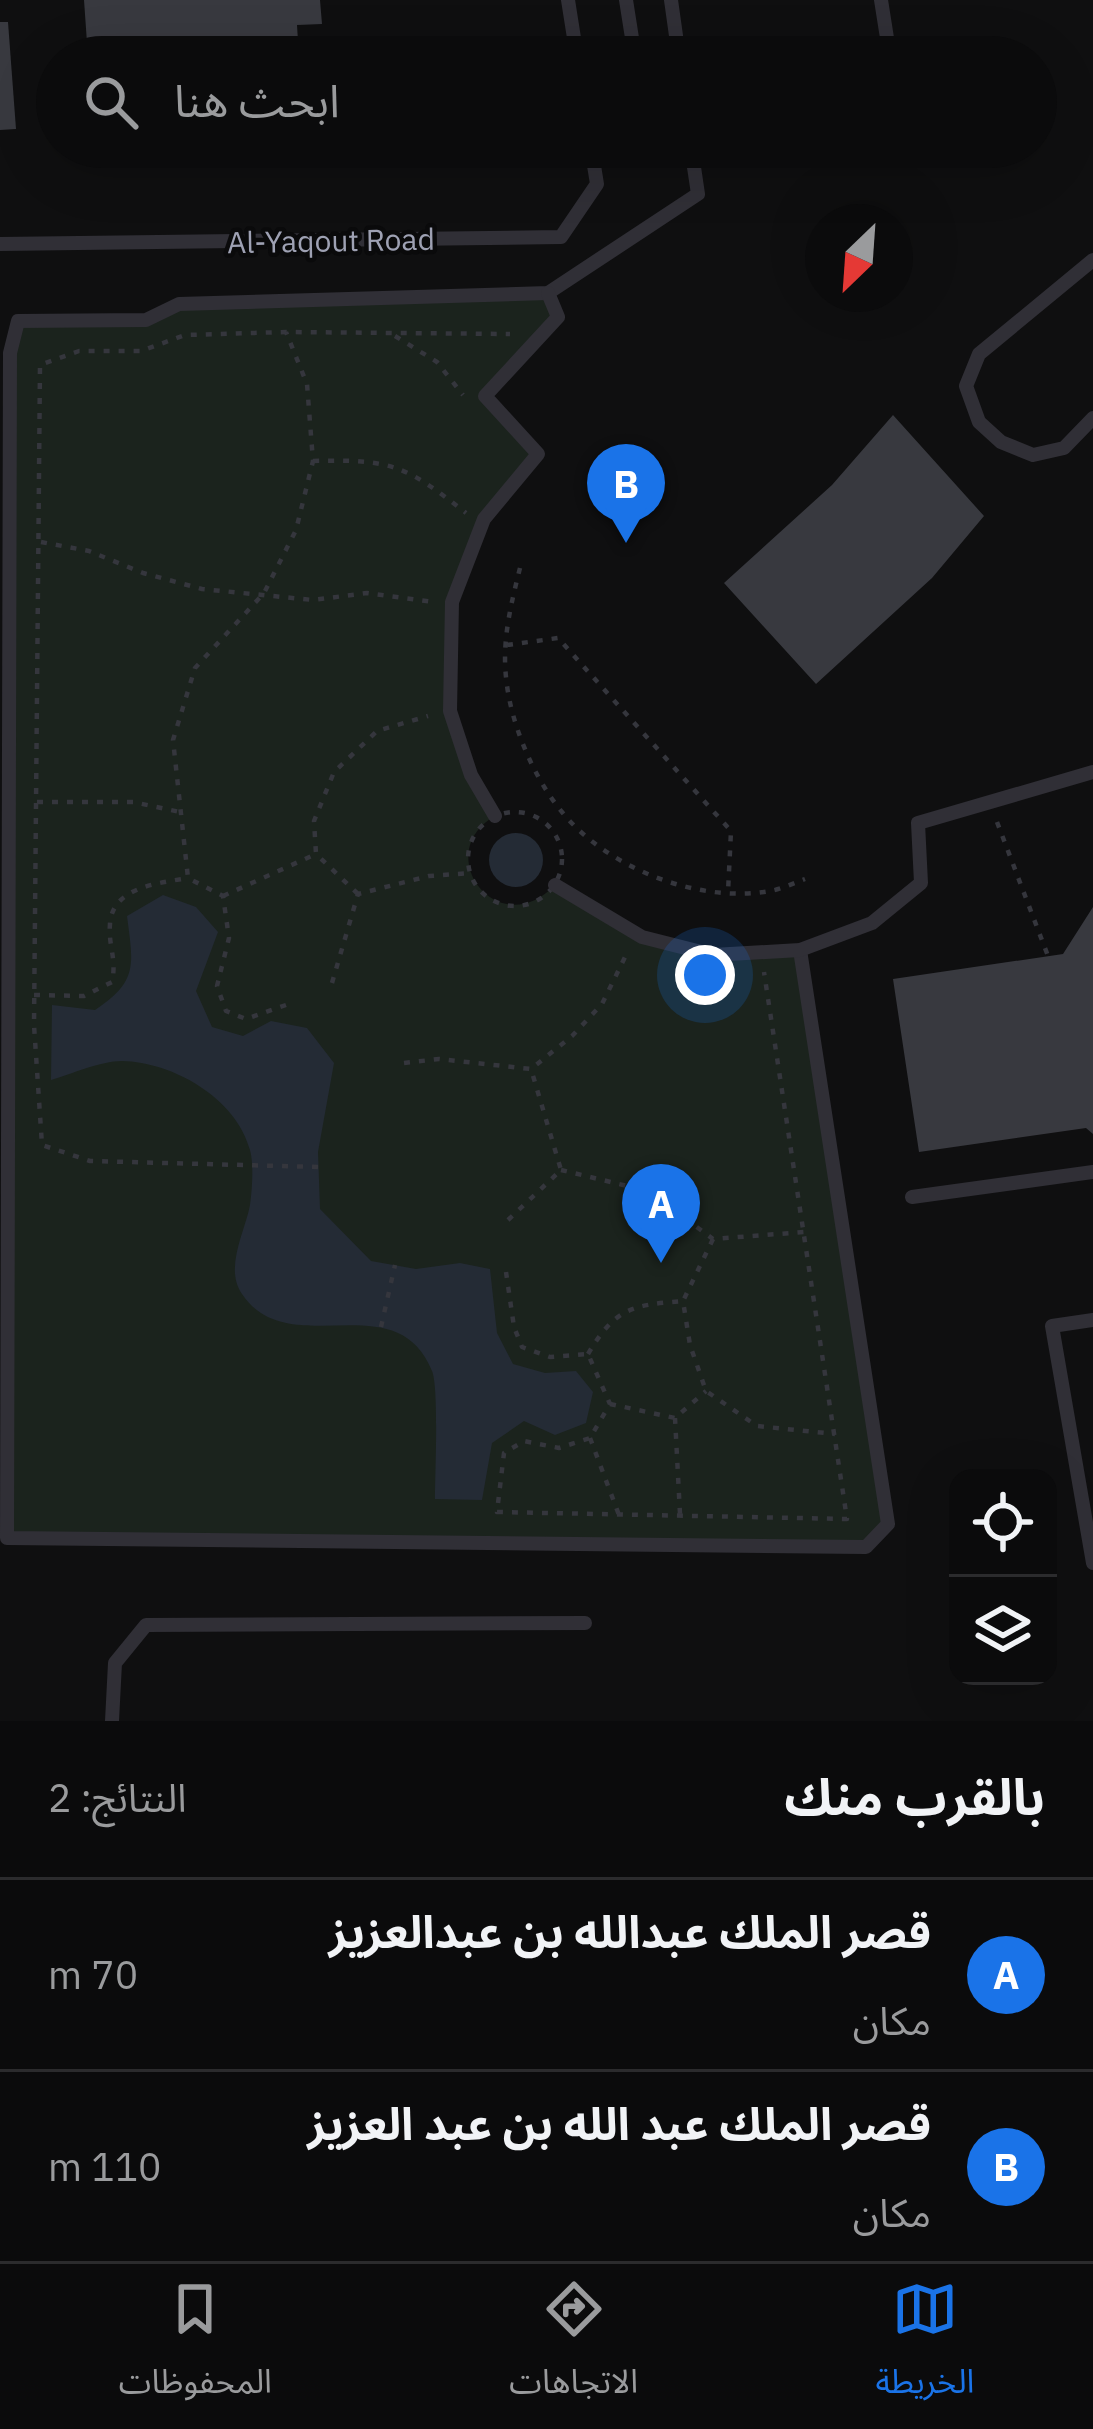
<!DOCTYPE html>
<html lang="ar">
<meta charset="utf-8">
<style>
:root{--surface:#0b0b0c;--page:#19191a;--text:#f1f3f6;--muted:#9a9b9d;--line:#2b2b2d;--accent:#1a73e8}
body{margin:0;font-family:"IBM Plex Sans","Noto Sans Arabic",sans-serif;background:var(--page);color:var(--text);direction:rtl}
.controls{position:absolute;right:36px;bottom:36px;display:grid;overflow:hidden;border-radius:24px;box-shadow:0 12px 48px #0002}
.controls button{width:108px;height:108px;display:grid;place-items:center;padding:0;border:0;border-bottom:3px solid var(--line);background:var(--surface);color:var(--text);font:60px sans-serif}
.compass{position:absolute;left:805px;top:204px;width:108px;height:108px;border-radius:50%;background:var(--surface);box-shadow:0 12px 48px #0002;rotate:205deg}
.you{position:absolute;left:705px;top:975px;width:42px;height:42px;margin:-30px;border:9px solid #fff;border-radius:50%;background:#1a73e8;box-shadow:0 0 0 18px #1a73e833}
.badge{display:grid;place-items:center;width:78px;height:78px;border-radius:50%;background:var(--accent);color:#fff;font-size:39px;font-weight:700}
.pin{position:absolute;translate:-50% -99px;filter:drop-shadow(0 3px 6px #0008)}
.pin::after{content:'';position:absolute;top:63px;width:42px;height:36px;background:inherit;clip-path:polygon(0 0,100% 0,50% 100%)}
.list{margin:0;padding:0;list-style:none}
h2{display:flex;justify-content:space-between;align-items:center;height:156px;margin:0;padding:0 48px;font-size:51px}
h2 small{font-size:39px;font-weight:400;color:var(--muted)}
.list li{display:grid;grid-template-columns:78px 1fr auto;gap:36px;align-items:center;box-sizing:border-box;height:192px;padding:0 48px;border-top:3px solid var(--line)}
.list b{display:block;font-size:45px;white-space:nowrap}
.list p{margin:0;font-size:39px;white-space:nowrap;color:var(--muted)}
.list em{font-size:39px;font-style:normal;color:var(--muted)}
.icon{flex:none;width:66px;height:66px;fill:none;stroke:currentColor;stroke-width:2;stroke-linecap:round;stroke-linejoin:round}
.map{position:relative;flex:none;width:1093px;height:1721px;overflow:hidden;direction:ltr}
.search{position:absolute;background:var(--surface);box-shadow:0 12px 48px #0002;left:36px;right:36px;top:36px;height:132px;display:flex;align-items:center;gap:30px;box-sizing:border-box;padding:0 42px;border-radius:66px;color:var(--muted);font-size:45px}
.sheet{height:540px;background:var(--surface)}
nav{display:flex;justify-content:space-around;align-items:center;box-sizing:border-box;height:168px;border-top:3px solid var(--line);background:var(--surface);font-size:33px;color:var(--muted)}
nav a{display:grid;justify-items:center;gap:6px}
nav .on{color:var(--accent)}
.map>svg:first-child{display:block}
.green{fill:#1b231d}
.water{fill:#242b35}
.building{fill:#38393f}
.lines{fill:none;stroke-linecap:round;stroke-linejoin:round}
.path{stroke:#35363d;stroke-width:4.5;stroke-dasharray:6 9;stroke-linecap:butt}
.service{stroke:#302f36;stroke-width:14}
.labels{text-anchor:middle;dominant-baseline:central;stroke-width:9;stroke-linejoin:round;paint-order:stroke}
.street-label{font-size:30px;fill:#9ea1b3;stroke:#0a0a0b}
</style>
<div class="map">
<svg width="1093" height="1721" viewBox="0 0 1093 1721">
<rect width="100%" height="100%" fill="#0f0f10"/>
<path class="green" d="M548 293 558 317 485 396 538 454 484 519 452 602 450 711 495 816C430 853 497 945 555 885L642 937 713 955 800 950 888 1524 866 1547 7 1538 10 353 18 321 146 320 179 304Z"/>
<g class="water">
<circle cx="516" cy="860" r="27"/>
<path d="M163 895 196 907 218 932 196 991 212 1027 243 1036 271 1021 307 1028 334 1063 318 1152 320 1209 371 1261 416 1269 460 1263 490 1269 497 1333 513 1364 545 1373 576 1371 593 1392 586 1423 555 1435 524 1421 492 1443 482 1500 435 1499C435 1475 439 1387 432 1371 396 1282 289 1364 242 1294 224 1268 245 1232 250 1205 252 1191 254 1164 250 1150 236 1098 173 1062 122 1061 100 1061 72 1074 51 1080L52 1005 95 1010C139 981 133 964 127 916Z"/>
</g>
<g class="building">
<path d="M84 0H320L322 24 297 25 299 57H88Z"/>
<path d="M0 22H8L16 129 0 130Z"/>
<path d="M223 147H305V153L224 159Z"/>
<path d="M893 415 984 516 932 578 816 684 724 583 832 485Z"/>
<path d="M1093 907V1134L1086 1128 919 1152 893 979 1063 954Z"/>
</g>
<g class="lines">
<g class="path">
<path d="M395 336 437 362 463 395"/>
<path d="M313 461C392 459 405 465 466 513"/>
<path d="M41 542 89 551 143 573 202 589 313 600 367 593 433 602"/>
<path d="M520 568C511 604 502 640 506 677 510 722 533 777 562 812 607 868 699 904 770 891 782 889 794 883 805 879"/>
<path d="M507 645 558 638 731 831 728 892"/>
<path d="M37 802H133L180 812"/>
<circle cx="515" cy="859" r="47"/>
<path d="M997 822 1048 956"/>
<path d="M358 894 316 854 314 821 334 772 377 731 428 716"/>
<path d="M223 896 316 854"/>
<path d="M332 983 358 894 429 876 470 873"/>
<path d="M34 995 84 996 112 982C117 958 108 946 110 924 112 887 159 883 188 878"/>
<path d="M286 1005 246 1019 226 1011 217 986 229 938 223 896 188 878 173 740 195 668 264 593 296 530 313 461 307 384 286 332"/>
<path d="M404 1063 439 1059 531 1069 572 1036 602 1004 628 951"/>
<path d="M318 1167 90 1161 42 1145 34 1025 40 365 79 351H141L185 335 286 332 510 334"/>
<path d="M561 1170 648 1191 713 1239 804 1232"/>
<path d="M508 1220 561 1170 531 1069"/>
<path d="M713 1239 683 1301 690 1345 706 1391 757 1426 835 1434"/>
<path d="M506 1272 514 1327 522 1347 550 1357 588 1354 610 1404 590 1438 559 1448 524 1441 504 1453 497 1512 847 1519 764 972"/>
<path d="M381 1327 395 1265"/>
<path d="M588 1354C615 1308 632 1305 683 1301"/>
<path d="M610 1404 675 1418 706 1391"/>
<path d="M675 1418 680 1514"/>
<path d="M590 1438 619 1515"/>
</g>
<g class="service">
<path d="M568 0 577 57"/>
<path d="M626 0 635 57"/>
<path d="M671 0 679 57"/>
<path d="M881 0 890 57"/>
<path d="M691 147 698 194 548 293 179 304 146 320 18 321 10 353 7 1538 866 1547 888 1524 800 950"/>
<path d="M0 244 561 237 597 184 591 147"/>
<path d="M1093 260 979 354 966 386 979 422 1001 442 1033 455 1064 448 1093 418"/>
<path d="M495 816 471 775 450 711 452 602 484 519 538 454 485 396 558 317 548 293"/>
<path d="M555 885 642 937 713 955 800 950 872 923 921 883 918 823 1093 772"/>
<path d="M912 1197 1093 1172"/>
<path d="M1093 1320 1052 1326 1093 1563"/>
<path d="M112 1721 115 1663 146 1625 585 1623"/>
</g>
</g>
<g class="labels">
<g class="street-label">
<text transform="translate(331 240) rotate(-1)">Al-Yaqout Road</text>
</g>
</g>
</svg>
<div class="controls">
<button><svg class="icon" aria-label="locate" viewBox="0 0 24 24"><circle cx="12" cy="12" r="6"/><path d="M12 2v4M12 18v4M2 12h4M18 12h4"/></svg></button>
<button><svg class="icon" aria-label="layers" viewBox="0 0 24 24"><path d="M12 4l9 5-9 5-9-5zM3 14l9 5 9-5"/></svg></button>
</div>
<svg class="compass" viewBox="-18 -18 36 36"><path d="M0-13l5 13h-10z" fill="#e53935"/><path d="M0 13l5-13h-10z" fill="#9a9b9d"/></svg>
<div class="you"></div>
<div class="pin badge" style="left:661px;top:1263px">A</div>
<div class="pin badge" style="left:626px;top:543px">B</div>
<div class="search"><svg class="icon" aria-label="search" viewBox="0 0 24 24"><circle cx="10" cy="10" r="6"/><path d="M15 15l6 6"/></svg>ابحث هنا</div>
</div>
<section class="sheet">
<h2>بالقرب منك<small>النتائج: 2</small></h2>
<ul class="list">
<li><span class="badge">A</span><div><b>قصر الملك عبدالله بن عبدالعزيز</b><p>مكان</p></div><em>70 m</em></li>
<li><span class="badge">B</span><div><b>قصر الملك عبد الله بن عبد العزيز</b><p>مكان</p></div><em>110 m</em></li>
</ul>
</section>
<nav>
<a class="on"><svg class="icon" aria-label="map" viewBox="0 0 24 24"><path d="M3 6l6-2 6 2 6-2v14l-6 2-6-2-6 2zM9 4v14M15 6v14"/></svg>الخريطة</a>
<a><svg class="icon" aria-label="directions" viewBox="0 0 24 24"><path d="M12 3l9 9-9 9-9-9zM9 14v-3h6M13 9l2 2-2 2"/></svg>الاتجاهات</a>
<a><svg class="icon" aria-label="saved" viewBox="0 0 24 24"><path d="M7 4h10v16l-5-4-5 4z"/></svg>المحفوظات</a>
</nav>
